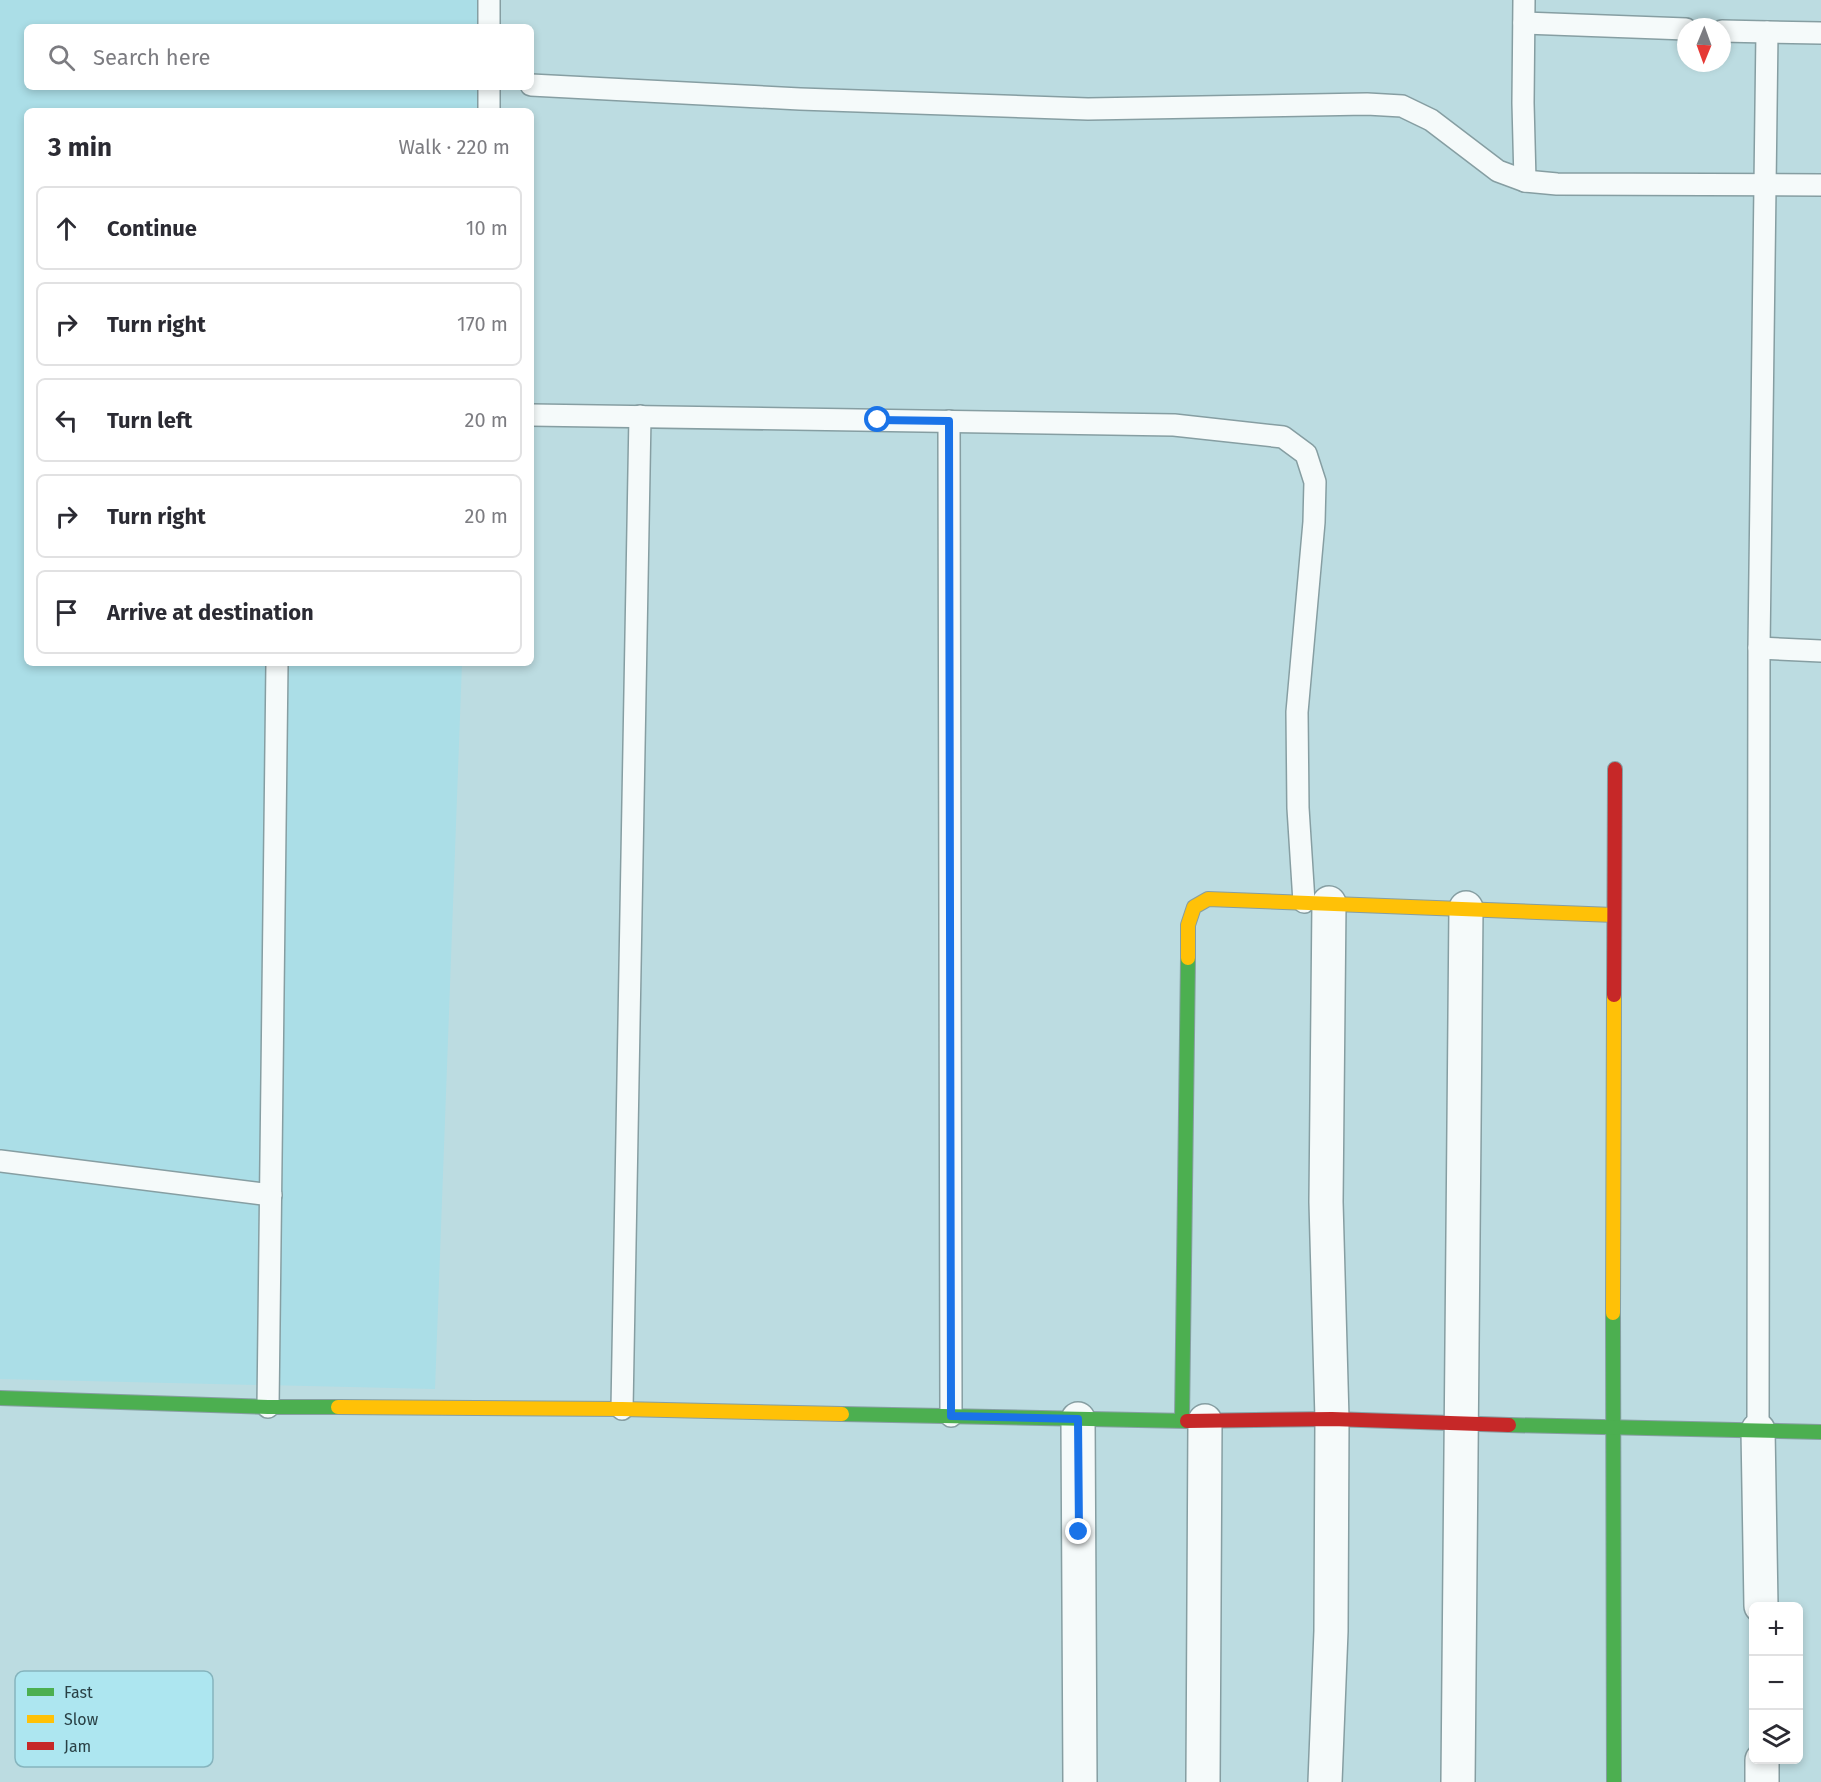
<!DOCTYPE html>
<meta charset="utf-8">
<style>
:root{--surface:#fff;--page:#f7f7f7;--text:#2b2b33;--muted:#7c7c81;--line:#e1e1e2}
body{margin:0;font-family:"Fira Sans",sans-serif;background:var(--page);color:var(--text)}
.controls{position:absolute;right:18px;bottom:18px;display:grid;overflow:hidden;border-radius:9px;box-shadow:0 3px 9px #0003}
.controls button{width:54px;height:54px;display:grid;place-items:center;padding:0;border:0;border-bottom:2px solid var(--line);background:var(--surface);color:var(--text);font:30px sans-serif}
.compass{position:absolute;left:1677px;top:18px;width:54px;height:54px;border-radius:50%;background:var(--surface);box-shadow:0 3px 9px #0003;rotate:181deg}
.stop{position:absolute;width:18px;height:18px;margin:-14px;border:4px solid #1a73e8;border-radius:50%;background:#fff}
.stop.end{background:#1a73e8;border-color:#fff;box-shadow:0 2px 6px #0008}
.list{margin:0;padding:0;list-style:none}
h2{display:flex;justify-content:space-between;align-items:center;height:78px;margin:0;padding:0 24px;font-size:26px}
h2 small{font-size:20px;font-weight:400;color:var(--muted)}
.list li{display:grid;grid-template-columns:39px 1fr auto;gap:18px;align-items:center;box-sizing:border-box;height:84px;margin:0 12px 12px;padding:0 12px;border:2px solid var(--line);border-radius:9px}
.list b{display:block;font-size:22px;white-space:nowrap}
.list em{font-size:20px;font-style:normal;color:var(--muted)}
.icon{flex:none;width:33px;height:33px;fill:none;stroke:currentColor;stroke-width:2;stroke-linecap:round;stroke-linejoin:round}
.map{position:relative;flex:none;width:1821px;height:1782px;overflow:hidden}
.search{position:absolute;background:var(--surface);box-shadow:0 3px 9px #0003;left:24px;top:24px;width:510px;height:66px;display:flex;align-items:center;gap:15px;box-sizing:border-box;padding:0 21px;border-radius:9px;color:var(--muted);font-size:22px}
.panel{position:absolute;background:var(--surface);box-shadow:0 3px 9px #0003;left:24px;top:108px;width:510px;height:558px;border-radius:9px}
.map>svg:first-child{display:block}
.built{fill:#abdee7}
.lines{fill:none;stroke-linecap:round;stroke-linejoin:round}
.lane-casing{stroke:#869ea2;stroke-width:24}
.street-casing{stroke:#869ea2;stroke-width:36}
.fast-casing{stroke:#869ea2;stroke-width:16}
.slow-casing{stroke:#869ea2;stroke-width:16}
.jam-casing{stroke:#869ea2;stroke-width:16}
.lane{stroke:#f5fafa;stroke-width:21}
.street{stroke:#f5fafa;stroke-width:33}
.fast{stroke:#4caf50;stroke-width:14}
.slow{stroke:#ffc107;stroke-width:14}
.jam{stroke:#c62828;stroke-width:14}
.route{stroke:#1a73e8;stroke-width:8}
.key{fill:#ade6f0;stroke:#85b4bd;stroke-width:1.5}
.key-label{font-size:16px;fill:#294045}
</style>
<div class="map">
<svg width="1821" height="1782" viewBox="0 0 1821 1782">
<rect width="100%" height="100%" fill="#bcdce1"/>
<path class="built" d="M0 0H487L486 27H27V87H483L482 111H27V663H462L435 1389 0 1379Z"/>
<g class="lines">
<defs>
<g id="lane">
<path d="M1524 0 1523 103 1525 181"/>
<path d="M1524 23 1686 29"/>
<path d="M489 27V0"/>
<path d="M1722 31 1821 33"/>
<path d="M531 85 800 99 1088 109 1367 104 1402 106 1431 120 1498 171 1525 181 1557 184 1821 185"/>
<path d="M489 111V87"/>
<path d="M531 415 1174 425 1283 437 1306 454 1315 482 1314 522 1297 712 1298 808 1304 902"/>
<path d="M949 421 951 1416"/>
<path d="M1759 648 1821 651"/>
<path d="M0 1161 271 1195"/>
<path d="M268 1407 277 663"/>
<path d="M622 1409 640 416"/>
<path d="M1758 1430 1759 648 1767 32"/>
</g>
<g id="street">
<path d="M1078 1419 1080 1782"/>
<path d="M1758 1430 1761 1606"/>
<path d="M1203 1782 1205 1421"/>
<path d="M1325 1782 1331 1631 1332 1419 1326 1202 1329 903"/>
<path d="M1458 1782 1466 908"/>
<path d="M1762 1782V1760"/>
</g>
<g id="fast">
<path d="M1613 1313 1614 1782"/>
<path d="M0 1398 268 1407H338"/>
<path d="M842 1414 1187 1421"/>
<path d="M1182 1420 1188 958"/>
<path d="M1509 1425 1821 1432"/>
</g>
<g id="slow">
<path d="M1188 958V925L1194 907 1208 899 1614 915"/>
<path d="M1613 1313 1614 995"/>
<path d="M338 1407 622 1409 842 1414"/>
</g>
<g id="jam">
<path d="M1614 995 1615 769"/>
<path d="M1187 1421 1332 1419 1509 1425"/>
</g>
</defs>
<use href="#lane" class="lane-casing"/>
<use href="#street" class="street-casing"/>
<use href="#fast" class="fast-casing"/>
<use href="#slow" class="slow-casing"/>
<use href="#jam" class="jam-casing"/>
<use href="#lane" class="lane"/>
<use href="#street" class="street"/>
<use href="#fast" class="fast"/>
<use href="#slow" class="slow"/>
<use href="#jam" class="jam"/>
</g>
<g class="lines">
<path class="route" d="M878 420 949 421 951 1416 1078 1419 1079 1532"/>
</g>
<rect x="15" y="1671" width="198" height="96" rx="9" class="key"/>
<rect x="27" y="1688" width="27" height="8" fill="#4caf50"/>
<rect x="27" y="1715" width="27" height="8" fill="#ffc107"/>
<rect x="27" y="1742" width="27" height="8" fill="#c62828"/>
<g class="key-label">
<text x="64" y="1698">Fast</text>
<text x="64" y="1725">Slow</text>
<text x="64" y="1752">Jam</text>
</g>
</svg>
<div class="controls">
<button>+</button>
<button>−</button>
<button><svg class="icon" aria-label="layers" viewBox="0 0 24 24"><path d="M12 4l9 5-9 5-9-5zM3 14l9 5 9-5"/></svg></button>
</div>
<svg class="compass" viewBox="-18 -18 36 36"><path d="M0-13l5 13h-10z" fill="#e53935"/><path d="M0 13l5-13h-10z" fill="#7c7c81"/></svg>
<div class="stop" style="left:878px;top:420px"></div>
<div class="stop end" style="left:1079px;top:1532px"></div>
<div class="search"><svg class="icon" aria-label="search" viewBox="0 0 24 24"><circle cx="10" cy="10" r="6"/><path d="M15 15l6 6"/></svg>Search here</div>
<section class="panel">
<h2>3 min<small>Walk · 220 m</small></h2>
<ul class="list">
<li><svg class="icon" aria-label="ahead" viewBox="0 0 24 24"><path d="M12 20V5M6 11l6-6 6 6"/></svg><div><b>Continue</b></div><em>10 m</em></li>
<li><svg class="icon" aria-label="right" viewBox="0 0 24 24"><path d="M7 20v-9h11M14 6l5 5-5 5"/></svg><div><b>Turn right</b></div><em>170 m</em></li>
<li><svg class="icon" aria-label="left" viewBox="0 0 24 24"><path d="M17 20v-9H6M10 6l-5 5 5 5"/></svg><div><b>Turn left</b></div><em>20 m</em></li>
<li><svg class="icon" aria-label="right" viewBox="0 0 24 24"><path d="M7 20v-9h11M14 6l5 5-5 5"/></svg><div><b>Turn right</b></div><em>20 m</em></li>
<li><svg class="icon" aria-label="arrive" viewBox="0 0 24 24"><path d="M6 21V4h12l-3 4 3 4H6"/></svg><div><b>Arrive at destination</b></div></li>
</ul>
</section>
</div>
